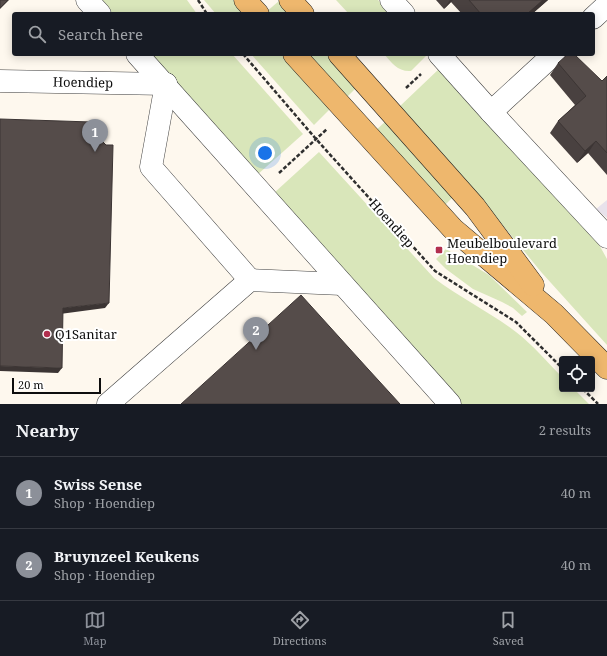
<!DOCTYPE html>
<meta charset="utf-8">
<style>
:root{--surface:#171b24;--page:#20242c;--text:#f1f3f6;--muted:#9ea1a6;--line:#363941;--accent:#8c9099}
body{margin:0;font-family:"Noto Serif",serif;background:var(--page);color:var(--text)}
.controls{position:absolute;right:12px;bottom:12px;display:grid;overflow:hidden;border-radius:4px;box-shadow:0 2px 10px #0003}
.controls button{width:36px;height:36px;display:grid;place-items:center;padding:0;border:0;border-bottom:1px solid var(--line);background:var(--surface);color:var(--text);font:20px sans-serif}
.scale{position:absolute;left:12px;bottom:10px;width:89px;box-sizing:border-box;padding-left:4px;border:2px solid #0d0d0d;border-top:0;font-size:11px;line-height:14px;white-space:nowrap;color:#0d0d0d;-webkit-text-stroke:3px #fff;paint-order:stroke}
.you{position:absolute;left:265px;top:153px;width:14px;height:14px;margin:-10px;border:3px solid #fff;border-radius:50%;background:#1a73e8;box-shadow:0 0 0 6px #1a73e833}
.badge{display:grid;place-items:center;width:26px;height:26px;border-radius:50%;background:var(--accent);color:#fff;font-size:13px;font-weight:700}
.pin{position:absolute;translate:-50% -33px;filter:drop-shadow(0 1px 2px #0008)}
.pin::after{content:'';position:absolute;top:21px;width:14px;height:12px;background:inherit;clip-path:polygon(0 0,100% 0,50% 100%)}
.list{margin:0;padding:0;list-style:none}
h2{display:flex;justify-content:space-between;align-items:center;height:52px;margin:0;padding:0 16px;font-size:17px}
h2 small{font-size:13px;font-weight:400;color:var(--muted)}
.list li{display:grid;grid-template-columns:26px 1fr auto;gap:12px;align-items:center;box-sizing:border-box;height:72px;padding:0 16px;border-top:1px solid var(--line)}
.list b{display:block;font-size:15px;white-space:nowrap}
.list p{margin:0;font-size:13px;white-space:nowrap;color:var(--muted)}
.list em{font-size:13px;font-style:normal;color:var(--muted)}
.icon{flex:none;width:22px;height:22px;fill:none;stroke:currentColor;stroke-width:2;stroke-linecap:round;stroke-linejoin:round}
.map{position:relative;flex:none;width:607px;height:404px;overflow:hidden}
.search{position:absolute;background:var(--surface);box-shadow:0 2px 10px #0003;left:12px;right:12px;top:12px;height:44px;display:flex;align-items:center;gap:10px;box-sizing:border-box;padding:0 14px;border-radius:4px;color:var(--muted);font-size:15px}
.sheet{height:196px;background:var(--surface)}
nav{display:flex;justify-content:space-around;align-items:center;box-sizing:border-box;height:56px;border-top:1px solid var(--line);background:var(--surface);font-size:11px;color:var(--muted)}
nav a{display:grid;justify-items:center;gap:2px}
nav .on{color:var(--accent)}
.map>svg:first-child{display:block}
.industrial{fill:#e8e2eb}
.green{fill:#d9e6ba}
.lines{fill:none;stroke-linecap:round;stroke-linejoin:round}
.minor-casing{stroke:#404040;stroke-width:23}
.major-casing{stroke:#1e1e1e;stroke-width:23}
.path{stroke:#2f2f2f;stroke-width:2.5;stroke-dasharray:4 2;stroke-linecap:butt}
.minor{stroke:#fff;stroke-width:22}
.major{stroke:#eeb76d;stroke-width:22}
.wall{fill:#494140}
.shaded-wall{fill:#3c3534}
.building{fill:#554c4a;stroke:#3c3534}
.poi-dot{fill:#b22f4e;stroke:#fff;stroke-width:1.5}
.labels{text-anchor:middle;dominant-baseline:central;stroke-width:4;stroke-linejoin:round;paint-order:stroke}
.street-label{font-size:13px;fill:#0d0d0d;stroke:#fff}
.poi-label{font-size:13px;fill:#0d0d0d;stroke:#fff;text-anchor:start}
</style>
<div class="map">
<svg width="607" height="404" viewBox="0 0 607 404">
<rect width="100%" height="100%" fill="#fef8ee"/>
<path class="industrial" d="M607 200V218L596 209Z"/>
<g class="green">
<path d="M96 0H187L197 14H109Z"/>
<path d="M204 0H233L246 14H216Z"/>
<path d="M336 0H378L390 14H349Z"/>
<path d="M279 1 291 14H268L266 12Z"/>
<path d="M145 54H232L303 134 257 175Z"/>
<path d="M251 54H281L330 109 314 125Z"/>
<path d="M304 54H327L357 87 345 99Z"/>
<path d="M384 54H426L427 55 411 71C398 72 392 63 384 54Z"/>
<path d="M440 68 597 241 607 259V345L542 273 496 217 398 108Z"/>
<path d="M387 120 455 195 443 207 374 132Z"/>
<path d="M319 152 434 278C460 298 490 312 516 332 532 344 548 363 562 377V389H574L589 404H461L274 193Z"/>
<path d="M446 249 489 275 527 312 522 316 513 308 502 302 473 289 446 269 436 259Z"/>
</g>
<g class="lines">
<defs>
<g id="minor">
<path d="M87 0 100 14"/>
<path d="M391 0 404 14"/>
<path d="M593 18 607 5"/>
<path d="M137 54 450 404"/>
<path d="M439 54 491 112 607 237"/>
<path d="M0 81 166 84"/>
<path d="M166 84 151 167 250 280"/>
<path d="M491 112 554 54"/>
<path d="M108 404 250 280 342 284"/>
</g>
<g id="major">
<path d="M245 0 258 14"/>
<path d="M290 0 303 14"/>
<path d="M294 54 453 229 554 314 607 368"/>
<path d="M339 54 475 207 533 285"/>
</g>
</defs>
<use href="#minor" class="minor-casing"/>
<use href="#major" class="major-casing"/>
<g class="path">
<path d="M198 0 207 14"/>
<path d="M243 54 316 139 435 271 516 322 562 368"/>
<path d="M406 88 421 74"/>
<path d="M279 173 327 129"/>
<path d="M583 389 598 404"/>
</g>
<use href="#minor" class="minor"/>
<use href="#major" class="major"/>
</g>
<g class="wall">
<path d="M436 0H548L532 14H462L451 2 444 9Z"/>
<path d="M558 63 602 81 607 76V175L588 153 577 163 550 133 558 121 575 105 550 75Z"/>
</g>
<g class="shaded-wall">
<path d="M8 0H9L0 9V8Z"/>
<path d="M450 0H453L444 9Z"/>
<path d="M543 0H548L532 14H527Z"/>
<path d="M596 141 588 153 577 163 585 151Z"/>
<path d="M109 303 105 308 60 314 63 308Z"/>
<path d="M0 366 62 368 58 373 0 371Z"/>
</g>
<g class="building">
<path d="M0 0H8L0 8Z"/>
<path d="M469 0H543L527 14H481Z"/>
<path d="M568 54H574L602 81 607 76V153L596 141 585 151 558 121 586 96 558 63Z"/>
<path d="M0 119 91 122V130L106 145H113L109 303 63 308 62 368 0 366Z"/>
<path d="M301 295 368 369 400 404H181Z"/>
</g>
<g class="poi-dot">
<rect x="435" y="246" width="8" height="8" rx="2"/>
<circle cx="47" cy="334" r="4"/>
</g>
<g class="labels">
<g class="street-label">
<text transform="translate(83 82) rotate(1)">Hoendiep</text>
<text transform="translate(392 223) rotate(48)">Hoendiep</text>
</g>
<g class="poi-label">
<text x="447" y="243">Meubelboulevard<tspan x="447" dy="15">Hoendiep</tspan></text>
<text x="55" y="334">Q1Sanitar</text>
</g>
</g>
</svg>
<div class="controls">
<button><svg class="icon" aria-label="locate" viewBox="0 0 24 24"><circle cx="12" cy="12" r="6"/><path d="M12 2v4M12 18v4M2 12h4M18 12h4"/></svg></button>
</div>
<div class="scale">20 m</div>
<div class="you"></div>
<div class="pin badge" style="left:95px;top:152px">1</div>
<div class="pin badge" style="left:256px;top:350px">2</div>
<div class="search"><svg class="icon" aria-label="search" viewBox="0 0 24 24"><circle cx="10" cy="10" r="6"/><path d="M15 15l6 6"/></svg>Search here</div>
</div>
<section class="sheet">
<h2>Nearby<small>2 results</small></h2>
<ul class="list">
<li><span class="badge">1</span><div><b>Swiss Sense</b><p>Shop · Hoendiep</p></div><em>40 m</em></li>
<li><span class="badge">2</span><div><b>Bruynzeel Keukens</b><p>Shop · Hoendiep</p></div><em>40 m</em></li>
</ul>
</section>
<nav>
<a class="on"><svg class="icon" aria-label="map" viewBox="0 0 24 24"><path d="M3 6l6-2 6 2 6-2v14l-6 2-6-2-6 2zM9 4v14M15 6v14"/></svg>Map</a>
<a><svg class="icon" aria-label="directions" viewBox="0 0 24 24"><path d="M12 3l9 9-9 9-9-9zM9 14v-3h6M13 9l2 2-2 2"/></svg>Directions</a>
<a><svg class="icon" aria-label="saved" viewBox="0 0 24 24"><path d="M7 4h10v16l-5-4-5 4z"/></svg>Saved</a>
</nav>
